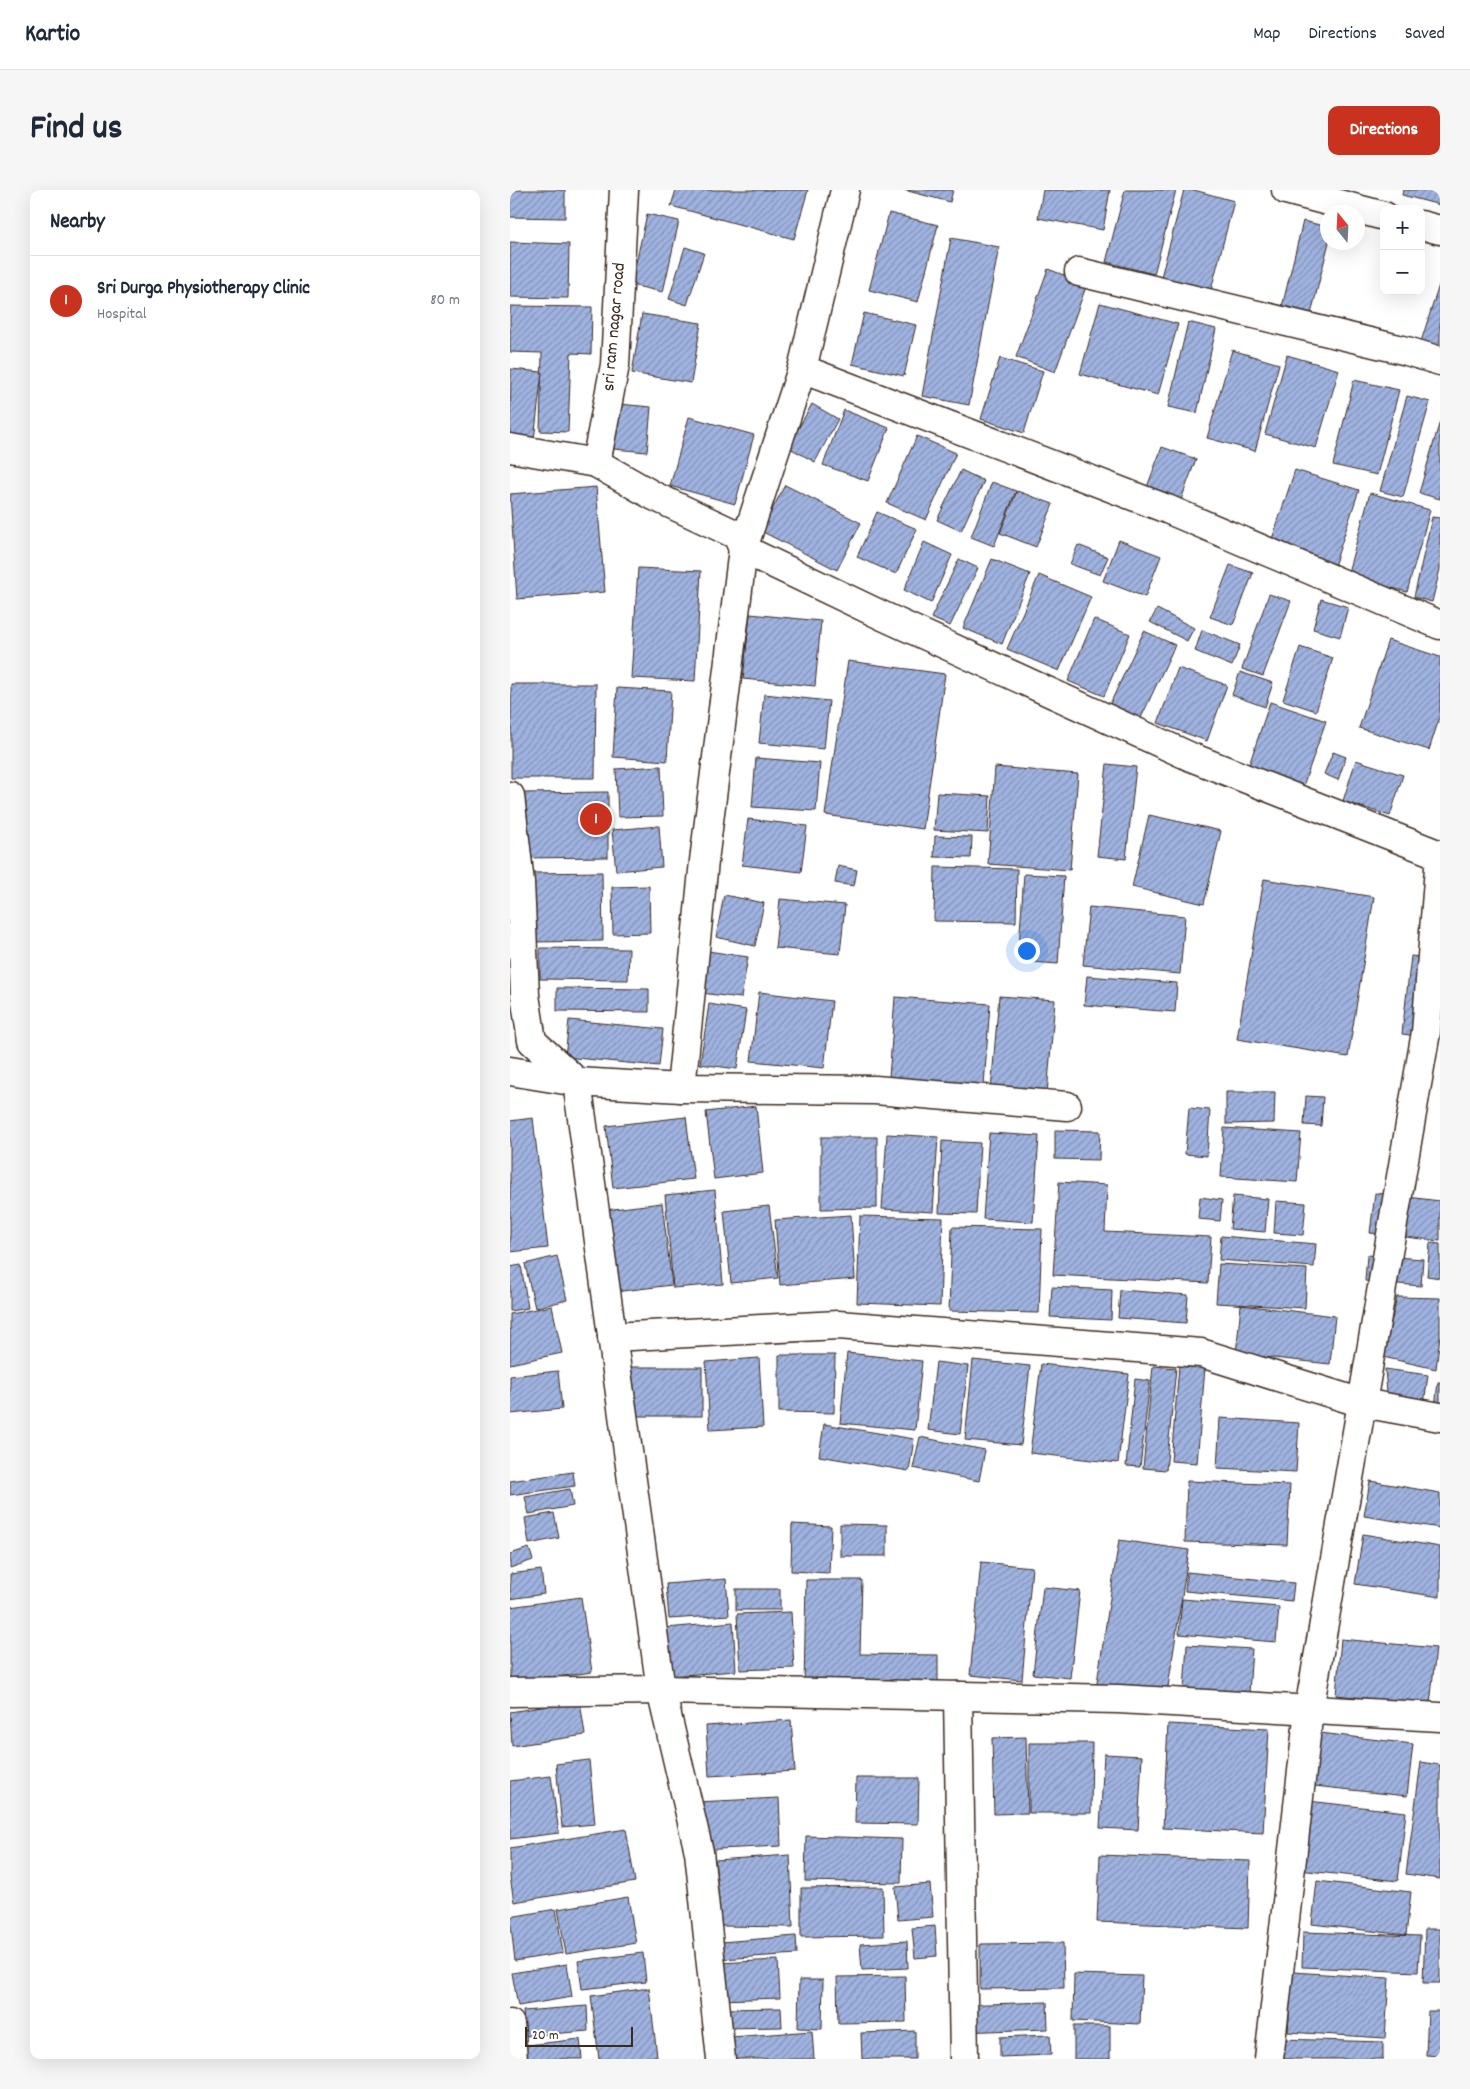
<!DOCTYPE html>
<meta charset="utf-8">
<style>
:root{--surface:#fff;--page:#f6f6f7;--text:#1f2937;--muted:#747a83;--line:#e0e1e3;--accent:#c8321e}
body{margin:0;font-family:Dekko,sans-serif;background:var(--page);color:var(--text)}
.controls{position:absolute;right:15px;top:15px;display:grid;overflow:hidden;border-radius:10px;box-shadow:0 5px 20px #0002}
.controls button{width:45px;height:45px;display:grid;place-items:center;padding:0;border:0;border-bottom:1px solid var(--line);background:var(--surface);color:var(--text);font:25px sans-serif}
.compass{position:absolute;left:810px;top:15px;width:45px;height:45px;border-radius:50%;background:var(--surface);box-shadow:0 5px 20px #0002;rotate:342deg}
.scale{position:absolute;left:15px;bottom:12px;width:108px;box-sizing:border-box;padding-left:5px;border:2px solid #3b2a1e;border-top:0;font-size:14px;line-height:18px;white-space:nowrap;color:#3b2a1e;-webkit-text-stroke:4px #fff;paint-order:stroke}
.you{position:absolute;left:516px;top:760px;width:18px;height:18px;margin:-12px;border:4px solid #fff;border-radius:50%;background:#1a73e8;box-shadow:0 0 0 8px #1a73e833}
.badge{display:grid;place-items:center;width:32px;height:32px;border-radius:50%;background:var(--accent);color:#fff;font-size:16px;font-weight:700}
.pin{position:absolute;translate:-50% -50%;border:2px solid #fff;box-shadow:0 1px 5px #0006}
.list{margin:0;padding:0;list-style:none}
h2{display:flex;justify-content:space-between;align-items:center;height:65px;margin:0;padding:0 20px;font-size:21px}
h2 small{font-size:16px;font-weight:400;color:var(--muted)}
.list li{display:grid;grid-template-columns:32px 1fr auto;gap:15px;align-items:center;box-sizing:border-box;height:90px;padding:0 20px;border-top:1px solid var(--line)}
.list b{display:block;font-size:19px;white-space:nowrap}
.list p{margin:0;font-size:16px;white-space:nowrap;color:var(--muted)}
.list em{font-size:16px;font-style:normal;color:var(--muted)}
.map{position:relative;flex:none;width:930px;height:1869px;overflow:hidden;border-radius:10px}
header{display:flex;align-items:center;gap:30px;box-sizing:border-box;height:70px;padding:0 25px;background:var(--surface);border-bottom:1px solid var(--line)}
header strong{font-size:24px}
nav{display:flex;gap:28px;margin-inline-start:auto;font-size:18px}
.intro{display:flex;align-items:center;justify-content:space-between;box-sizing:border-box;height:120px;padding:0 30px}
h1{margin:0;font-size:35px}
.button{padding:12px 22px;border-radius:10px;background:var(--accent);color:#fff;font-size:18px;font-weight:700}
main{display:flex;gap:30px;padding:0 30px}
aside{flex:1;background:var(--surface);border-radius:10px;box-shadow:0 5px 20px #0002}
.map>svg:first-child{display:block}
.building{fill:url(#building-hatch);stroke:#3b2a1e}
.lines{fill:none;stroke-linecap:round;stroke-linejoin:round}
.minor-casing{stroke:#3b2a1e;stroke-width:31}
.minor{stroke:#fff;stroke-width:28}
.labels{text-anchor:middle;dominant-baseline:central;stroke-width:5;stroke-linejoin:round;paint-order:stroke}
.street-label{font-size:18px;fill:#3b2a1e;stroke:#fff}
</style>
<header>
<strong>Kartio</strong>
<nav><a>Map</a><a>Directions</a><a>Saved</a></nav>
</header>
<div class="intro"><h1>Find us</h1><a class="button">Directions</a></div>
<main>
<aside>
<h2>Nearby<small></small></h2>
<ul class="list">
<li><span class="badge">1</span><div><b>Sri Durga Physiotherapy Clinic</b><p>Hospital</p></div><em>80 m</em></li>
</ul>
</aside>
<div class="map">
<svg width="930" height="1869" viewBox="0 0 930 1869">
<defs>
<pattern id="building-hatch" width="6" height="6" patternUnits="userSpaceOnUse" patternTransform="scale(1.25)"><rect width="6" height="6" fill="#9fb3e1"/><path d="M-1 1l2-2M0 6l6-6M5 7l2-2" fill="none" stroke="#8392b6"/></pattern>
</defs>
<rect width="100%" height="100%" fill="#fff"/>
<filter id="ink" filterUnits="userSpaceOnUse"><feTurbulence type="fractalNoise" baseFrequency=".02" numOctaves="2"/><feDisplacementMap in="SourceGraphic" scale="10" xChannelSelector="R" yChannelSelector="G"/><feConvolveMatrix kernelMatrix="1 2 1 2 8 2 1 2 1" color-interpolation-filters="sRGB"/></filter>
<g filter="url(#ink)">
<g class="building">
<path d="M0 0H55V28L0 27Z"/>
<path d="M166 0H298L284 49 161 16Z"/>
<path d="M394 0H443L440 12Z"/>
<path d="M533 0H600L593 40 528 28Z"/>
<path d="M615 0H666L644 84 596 72Z"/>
<path d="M674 0H684L724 11 701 100 651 87Z"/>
<path d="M893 0H930V15L892 5Z"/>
<path d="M379 23 428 35 408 112 359 100Z"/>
<path d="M137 24 169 31 153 102 121 95Z"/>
<path d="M793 31 818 37 819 52 800 128 771 121Z"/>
<path d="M441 48 489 57 459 215 412 206Z"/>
<path d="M0 52 59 54 58 108 0 107Z"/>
<path d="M175 57 194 63 177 115 159 109Z"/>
<path d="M538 79 577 94 545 182 506 167Z"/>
<path d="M930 92V168L908 161Z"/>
<path d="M590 113 668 134 648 205 570 184Z"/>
<path d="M0 116 82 117 81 164 61 163 58 242 30 241 32 163 0 162Z"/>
<path d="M354 123 406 135 394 186 342 174Z"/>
<path d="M132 124 191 133 181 193 122 183Z"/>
<path d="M678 132 706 139 687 223 658 217Z"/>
<path d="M722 160 769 174 745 261 697 248Z"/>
<path d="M777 165 829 180 806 258 755 244Z"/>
<path d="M490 168 533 181 514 243 471 229Z"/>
<path d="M1 179 32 182 24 250 0 248Z"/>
<path d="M844 190 889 200 867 285 823 275Z"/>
<path d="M897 206 920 212 893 307 870 301Z"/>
<path d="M109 214 141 217 137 262 104 259Z"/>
<path d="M302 214 328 229 305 272 278 257Z"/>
<path d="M334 220 379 238 358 291 313 275Z"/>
<path d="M179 227 244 245 225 314 160 296Z"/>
<path d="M930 231V309L909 303Z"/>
<path d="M407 246 446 263 416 330 377 313Z"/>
<path d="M652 257 686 269 671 310 637 297Z"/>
<path d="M451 280 474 291 451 341 427 330Z"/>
<path d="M785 280 849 300 824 376 760 355Z"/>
<path d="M482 292 506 301 484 356 461 347Z"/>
<path d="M275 295 351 333 327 380 251 341Z"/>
<path d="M86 297 95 402 7 409 0 304Z"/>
<path d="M507 301 543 314 526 357 490 343Z"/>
<path d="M860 303 920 320 897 402 837 386Z"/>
<path d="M367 322 407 339 386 384 347 367Z"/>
<path d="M922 327 930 328V379L922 412 904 407Z"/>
<path d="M609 350 651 366 635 407 593 391Z"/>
<path d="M414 352 442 365 421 413 394 400Z"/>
<path d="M568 355 598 367 590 385 560 374Z"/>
<path d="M449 369 468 378 440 436 421 428Z"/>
<path d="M482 369 520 384 492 454 453 438Z"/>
<path d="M720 375 743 383 723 435 700 427Z"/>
<path d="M128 378 191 381 185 491 121 488Z"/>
<path d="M529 385 581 407 549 481 497 459Z"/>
<path d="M759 404 781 411 753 486 732 479Z"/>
<path d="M811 409 838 417 830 447 803 439Z"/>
<path d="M647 419 684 438 677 451 640 432Z"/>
<path d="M240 424 311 431 305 496 233 489Z"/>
<path d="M584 429 620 444 594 506 558 491Z"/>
<path d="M692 440 730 455 722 476 685 461Z"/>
<path d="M634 441 665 455 631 528 600 514Z"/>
<path d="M878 450 930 467V526L919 560 849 538Z"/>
<path d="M790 457 823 468 806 521 773 510Z"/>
<path d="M338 471 435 484 413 639 315 625Z"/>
<path d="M668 478 717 495 697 551 648 533Z"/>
<path d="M730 482 763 493 755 517 722 505Z"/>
<path d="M1 494H86L85 588H1Z"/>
<path d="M107 498 161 501 157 571 103 567Z"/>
<path d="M254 504 319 511 314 559 249 553Z"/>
<path d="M760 512 816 531 793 596 738 578Z"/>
<path d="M823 562 836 567 828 590 814 584Z"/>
<path d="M246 568 310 573 306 621 242 617Z"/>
<path d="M846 570 893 585 880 626 833 611Z"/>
<path d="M597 574 626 577 616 669 587 666Z"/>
<path d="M151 576 153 626 108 627 106 579Z"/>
<path d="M485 577 568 584 560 680 478 674Z"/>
<path d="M98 602V667L13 668 12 603Z"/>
<path d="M427 603 480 606 478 643 424 640Z"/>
<path d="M639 625 711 641 694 714 622 697Z"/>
<path d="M238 629 297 636 291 682 232 675Z"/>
<path d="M149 636 152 677 106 681 102 640Z"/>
<path d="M425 646 462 647 461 668 424 667Z"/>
<path d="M328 676 347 680 344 696 325 693Z"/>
<path d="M425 677 507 679 506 732 424 731Z"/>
<path d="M92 682 93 751 23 752 22 683Z"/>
<path d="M514 684 554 686 548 774 508 771Z"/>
<path d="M754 689 864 707 838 867 727 849Z"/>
<path d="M139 696 140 743 103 744 102 697Z"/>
<path d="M214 705 254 713 245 756 206 747Z"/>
<path d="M270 709 335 715 330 764 265 758Z"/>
<path d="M579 717 675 726 670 784 573 775Z"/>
<path d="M30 758 119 759 118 790 30 789Z"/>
<path d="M198 761 238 767 231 808 191 803Z"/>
<path d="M901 766 930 769V849L892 844Z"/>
<path d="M577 786 667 793 665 822 574 815Z"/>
<path d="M47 798 139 799V822L47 821Z"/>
<path d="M249 802 322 811 314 878 241 871Z"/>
<path d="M489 806 545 810 537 904 481 901Z"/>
<path d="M385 807 480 814 474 895 379 888Z"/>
<path d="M199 814 236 820 227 879 190 874Z"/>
<path d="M59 830 153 839 149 876 55 867Z"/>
<path d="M716 902H765L764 933 716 934Z"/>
<path d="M796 906 813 907 811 936 794 935Z"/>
<path d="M246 916 253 983 204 989 196 922Z"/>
<path d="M679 918 700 920 697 966 675 964Z"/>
<path d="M176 927 184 989 103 998 96 936Z"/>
<path d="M23 928 38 1058 0 1062V931Z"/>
<path d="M714 938 791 943 787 992 711 987Z"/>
<path d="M545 940 590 941 589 970 545 969Z"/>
<path d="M479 943 529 946 523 1032 473 1029Z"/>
<path d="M377 944 428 947 423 1022 372 1019Z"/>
<path d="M311 947H367V1018L311 1019Z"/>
<path d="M432 951 470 953 466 1024 429 1023Z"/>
<path d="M549 992 597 995 595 1042 701 1047 698 1093 543 1085Z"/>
<path d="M205 1000 213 1094 163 1098 155 1005Z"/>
<path d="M865 1003 930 1011V1051L860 1043Z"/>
<path d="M723 1006 758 1009 755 1042 720 1039Z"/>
<path d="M690 1007 712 1010 710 1031 688 1029Z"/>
<path d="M766 1011 796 1013 793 1045 764 1043Z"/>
<path d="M152 1013 162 1095 104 1102 95 1020Z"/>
<path d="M259 1016 268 1088 221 1093 214 1021Z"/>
<path d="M341 1025 345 1089 270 1095 265 1030Z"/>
<path d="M350 1026 433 1028 430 1116 347 1113Z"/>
<path d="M442 1037 532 1039 529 1123 439 1121Z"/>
<path d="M711 1046 806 1054 804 1077 709 1070Z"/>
<path d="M920 1053 930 1054V1088L917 1086Z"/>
<path d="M857 1065 913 1069 911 1096 855 1091Z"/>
<path d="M47 1066 57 1110 25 1118 15 1074Z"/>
<path d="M709 1074 797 1079 795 1118 706 1113Z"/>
<path d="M11 1075 18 1118 0 1121V1077Z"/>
<path d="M542 1097 602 1100 601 1130 540 1127Z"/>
<path d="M610 1100 678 1105 676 1133 608 1128Z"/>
<path d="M887 1107 930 1108V1146L926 1179 873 1167Z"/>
<path d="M731 1115 825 1126 820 1174 726 1164Z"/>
<path d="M42 1116 52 1163 0 1174V1124Z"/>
<path d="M337 1163 412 1171 405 1240 330 1233Z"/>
<path d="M269 1165H325L324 1223 269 1222Z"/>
<path d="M249 1168 253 1237 200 1240 196 1172Z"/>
<path d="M463 1170 520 1176 511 1255 455 1250Z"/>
<path d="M426 1172 458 1176 450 1244 418 1240Z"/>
<path d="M531 1174 619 1184 608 1273 520 1263Z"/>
<path d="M643 1176 666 1178 656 1280 633 1278Z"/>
<path d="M669 1176 695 1178 687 1273 661 1271Z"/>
<rect x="118" y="1177" width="74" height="49"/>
<path d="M875 1179 918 1185 914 1214 877 1203Z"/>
<path d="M48 1181 52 1219 0 1224V1186Z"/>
<path d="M625 1189 640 1191 630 1277 616 1276Z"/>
<path d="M928 1192H930V1217H925Z"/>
<path d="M710 1228 789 1233 786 1282 707 1278Z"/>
<path d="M314 1234 404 1249 399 1281 309 1266Z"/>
<path d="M410 1247 475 1260 469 1291 403 1278Z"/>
<path d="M63 1282 65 1296 0 1305V1291Z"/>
<path d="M677 1291 780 1295 777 1355 675 1352Z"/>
<path d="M860 1291 930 1303V1338L854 1326Z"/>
<path d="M60 1299 63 1316 19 1324 15 1307Z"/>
<path d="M44 1323 49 1348 19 1354 15 1328Z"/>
<path d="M282 1334 321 1336 319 1383 281 1381Z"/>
<path d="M330 1334 377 1335V1366H330Z"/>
<path d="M853 1344 930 1357V1407L845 1394Z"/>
<path d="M609 1350 679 1360 656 1510 586 1499Z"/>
<path d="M19 1358 23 1370 0 1378V1364Z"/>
<path d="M471 1372 522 1377 512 1490 460 1485Z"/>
<path d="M31 1380 34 1404 0 1409V1384Z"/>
<path d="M677 1382 784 1393 782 1411 675 1401Z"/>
<path d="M216 1389 219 1425 159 1429 156 1394Z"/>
<path d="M296 1390H352L350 1464 428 1465V1499L294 1497Z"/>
<path d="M533 1397 570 1401 560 1488 523 1484Z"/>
<rect x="226" y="1399" width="44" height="21"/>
<path d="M71 1407 82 1482 0 1494V1417Z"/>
<path d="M672 1409 769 1417 766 1452 669 1444Z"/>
<path d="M281 1422 284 1478 230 1480 227 1424Z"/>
<path d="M223 1432 226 1481 160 1486 156 1438Z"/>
<path d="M831 1449 926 1458 920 1515 826 1505Z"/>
<path d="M677 1455 742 1459 739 1503 674 1499Z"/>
<path d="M70 1511 75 1545 2 1556 0 1522Z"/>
<path d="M281 1530 285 1581 199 1586 196 1536Z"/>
<path d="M658 1534 759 1539 753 1643 653 1638Z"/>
<path d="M810 1543 903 1554 897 1606 804 1596Z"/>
<path d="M516 1547 518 1623 484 1624 482 1548Z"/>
<path d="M519 1553H582L581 1623H519Z"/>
<path d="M594 1564 632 1566 628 1640 590 1638Z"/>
<path d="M79 1570 85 1634 52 1637 46 1574Z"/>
<path d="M911 1572 930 1575V1689L896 1684Z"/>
<path d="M41 1586 49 1643 0 1649V1591Z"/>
<path d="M346 1588H409L408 1634 345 1633Z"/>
<path d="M269 1608 271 1656 188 1660 186 1612Z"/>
<path d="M798 1611 896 1622 888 1691 789 1680Z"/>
<path d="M116 1639 125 1692 4 1712 0 1687V1658Z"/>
<path d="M296 1646 392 1649 391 1693 295 1691Z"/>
<path d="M280 1665 283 1737 211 1736 205 1670Z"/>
<path d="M590 1665 740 1671 738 1738 587 1732Z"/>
<path d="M807 1691 901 1702 896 1745 802 1734Z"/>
<path d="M420 1694 423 1727 388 1730 385 1697Z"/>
<path d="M373 1697 374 1746 291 1747V1698Z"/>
<path d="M118 1707 126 1753 56 1764 48 1719Z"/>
<path d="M46 1719 53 1763 5 1771 0 1727Z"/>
<path d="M425 1736 427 1766 405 1768 402 1738Z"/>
<path d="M915 1739H930V1793H913Z"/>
<path d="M793 1742 910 1746 908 1782 792 1777Z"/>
<path d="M286 1746 287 1764 212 1769 211 1752Z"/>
<path d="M397 1751 398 1778 352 1780 350 1754Z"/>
<path d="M553 1753 554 1798 470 1799V1754Z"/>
<path d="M133 1763 136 1792 72 1799 68 1771Z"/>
<path d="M268 1770 270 1808 211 1810 209 1773Z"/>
<path d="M57 1774 62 1807 8 1816 2 1783Z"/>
<path d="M782 1782 879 1788 875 1848 778 1842Z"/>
<path d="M564 1784 632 1786 630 1834 563 1831Z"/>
<path d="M395 1786 396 1832 328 1833 327 1787Z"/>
<path d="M289 1790H313L312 1839 288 1838Z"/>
<path d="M139 1798 147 1866 124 1869H89L81 1806Z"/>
<path d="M537 1812 538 1839 449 1842V1815Z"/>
<path d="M77 1816 78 1841 15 1846 13 1821Z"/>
<path d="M271 1818 272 1837 214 1838 215 1819Z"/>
<path d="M918 1821H930V1866L916 1865Z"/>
<rect x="564" y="1836" width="36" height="33"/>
<path d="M302 1841 304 1869H223L221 1847Z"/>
<path d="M405 1841V1869H352L351 1843Z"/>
<path d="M540 1845 541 1865 490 1867V1847Z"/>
<path d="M70 1849 72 1869H10L9 1856Z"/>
<path d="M771 1849 873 1852V1869H771Z"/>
</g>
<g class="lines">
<defs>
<g id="minor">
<path d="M776 0 874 26"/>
<path d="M911 35 930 40"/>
<path d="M569 82 897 161 930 171"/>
<path d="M292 179 657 319 930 435"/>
<path d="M0 258 86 273 144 306 227 345 233 359 373 426 681 567 930 665"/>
<path d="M86 273 105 175 114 0"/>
<path d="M0 606 10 693 15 805 22 851 67 892 151 1500 189 1662 211 1869"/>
<path d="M0 881 67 892 171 898 365 900 557 916"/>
<path d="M171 898 194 671 233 359 292 179 335 0"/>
<path d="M102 1147 328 1135 691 1163 852 1213 930 1227"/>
<path d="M0 1502 151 1500 608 1509 930 1527"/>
<path d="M448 1506 454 1869"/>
<path d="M0 1834 3 1869"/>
<path d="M759 1869 799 1520 916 842 930 665"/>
</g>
</defs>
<use href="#minor" class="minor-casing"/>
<use href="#minor" class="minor"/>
</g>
</g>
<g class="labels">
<g class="street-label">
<text transform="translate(105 137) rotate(-85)">sri ram nagar road</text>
</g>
</g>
</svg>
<div class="controls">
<button>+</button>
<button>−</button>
</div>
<svg class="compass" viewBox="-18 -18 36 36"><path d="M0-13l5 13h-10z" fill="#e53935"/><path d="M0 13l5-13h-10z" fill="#747a83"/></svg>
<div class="scale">20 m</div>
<div class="you"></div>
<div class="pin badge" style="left:86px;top:629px">1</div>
</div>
</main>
